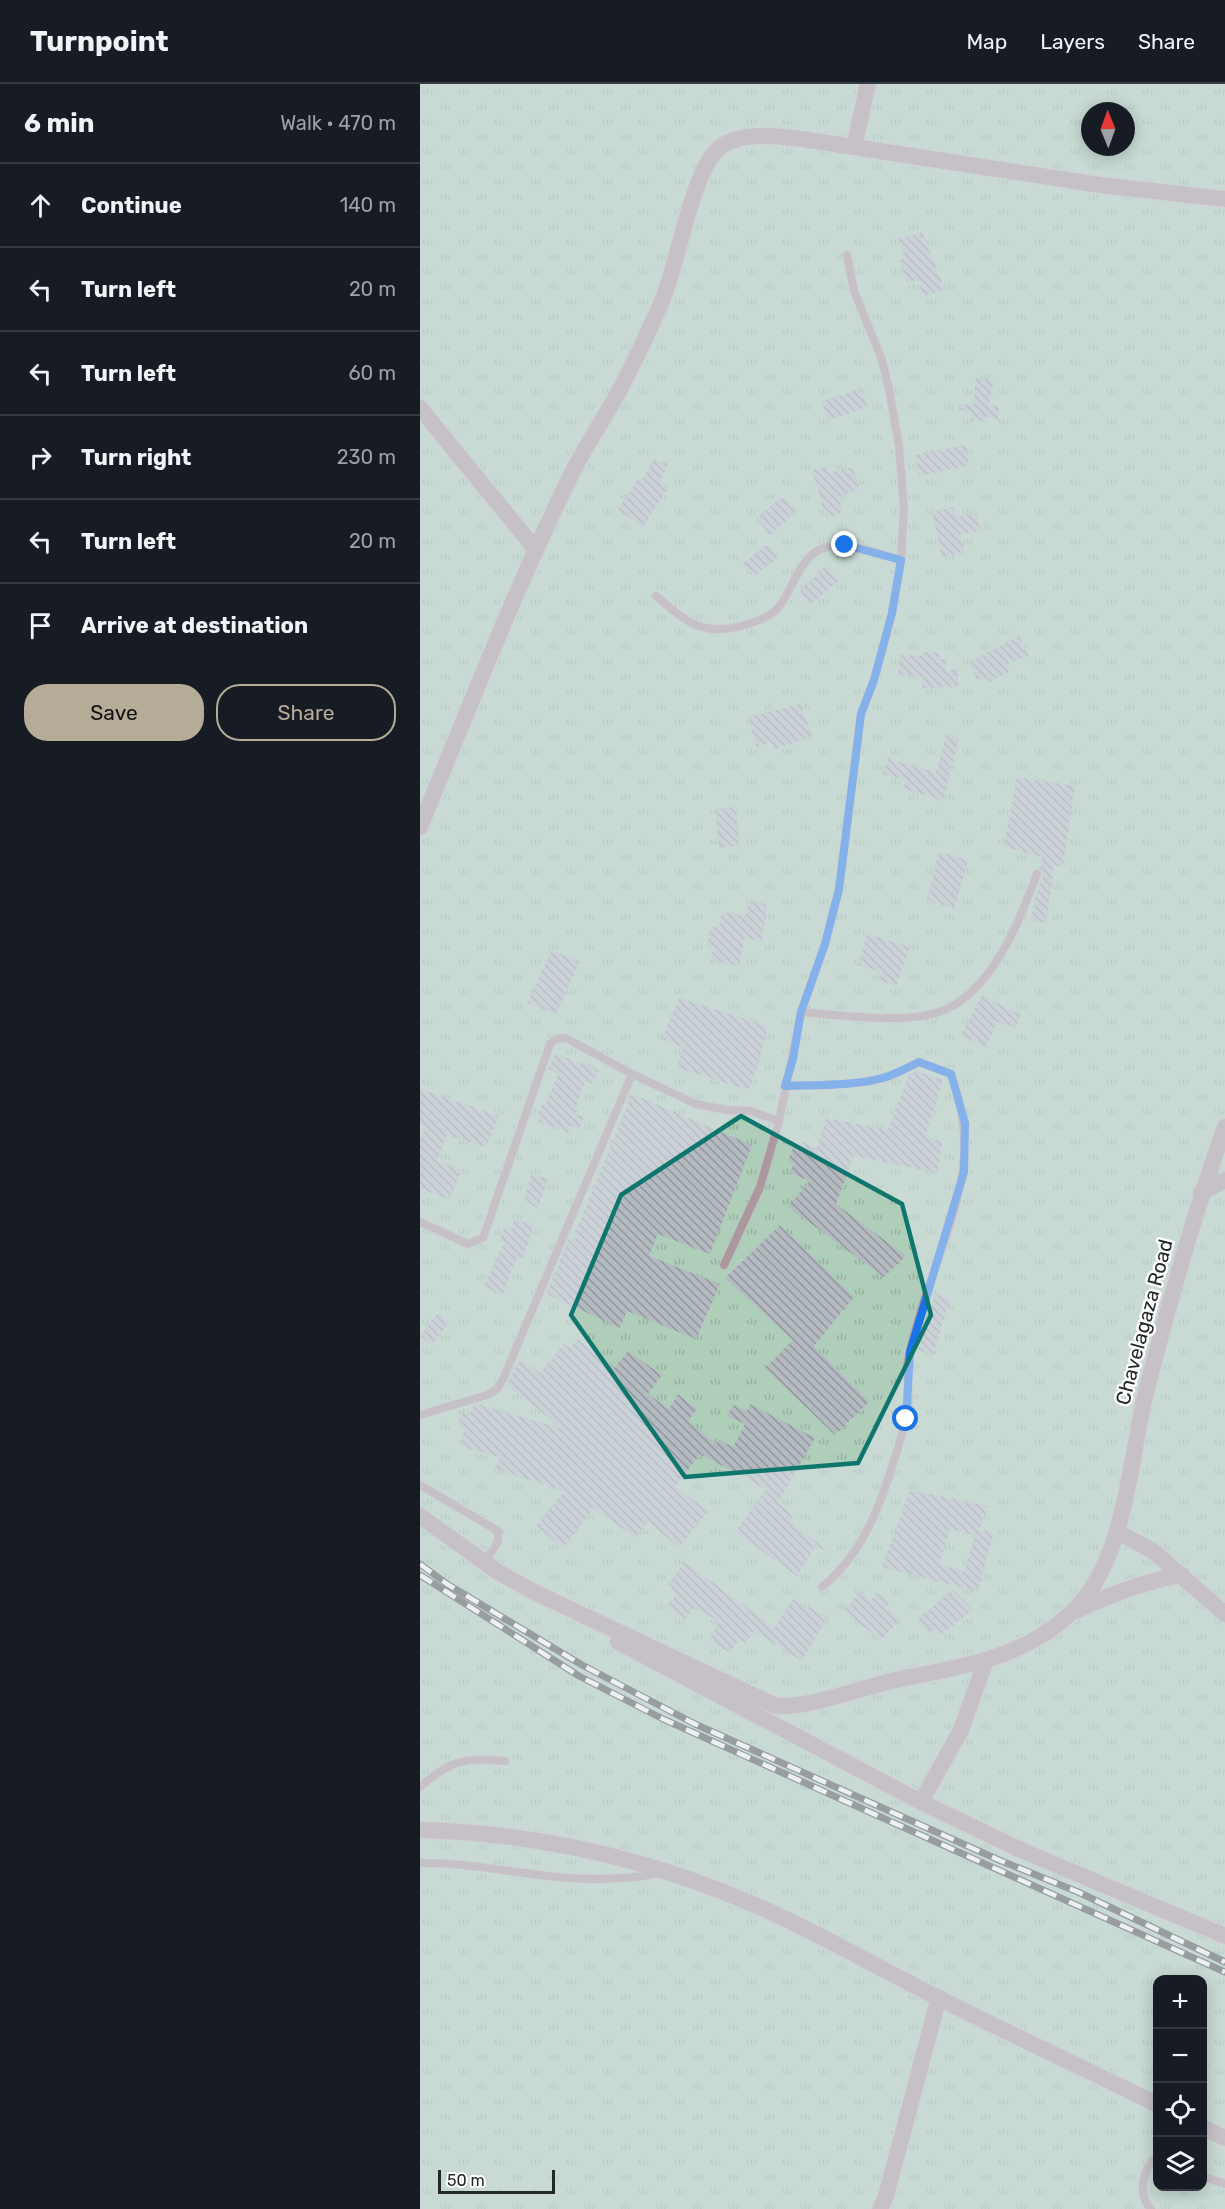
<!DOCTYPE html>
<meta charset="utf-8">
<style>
:root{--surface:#171b24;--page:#20242c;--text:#f1f3f6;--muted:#9ea1a6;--line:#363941;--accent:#b5ac98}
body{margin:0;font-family:Rubik,sans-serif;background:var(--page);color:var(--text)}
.controls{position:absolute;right:18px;bottom:18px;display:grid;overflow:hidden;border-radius:12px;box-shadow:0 3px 15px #0003}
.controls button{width:54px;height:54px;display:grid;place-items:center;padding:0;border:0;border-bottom:2px solid var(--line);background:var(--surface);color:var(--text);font:30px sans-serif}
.compass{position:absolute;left:661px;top:18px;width:54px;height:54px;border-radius:50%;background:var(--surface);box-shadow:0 3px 15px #0003;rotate:359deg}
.scale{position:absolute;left:18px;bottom:15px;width:117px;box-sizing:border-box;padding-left:6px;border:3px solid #242729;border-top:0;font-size:16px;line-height:21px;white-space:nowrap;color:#242729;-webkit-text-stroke:4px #fff;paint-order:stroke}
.stop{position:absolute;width:18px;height:18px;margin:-14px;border:4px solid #1a73e8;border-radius:50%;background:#fff}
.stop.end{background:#1a73e8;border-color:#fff;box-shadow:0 2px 6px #0008}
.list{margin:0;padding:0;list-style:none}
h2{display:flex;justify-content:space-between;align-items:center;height:78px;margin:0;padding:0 24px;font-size:26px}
h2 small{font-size:20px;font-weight:400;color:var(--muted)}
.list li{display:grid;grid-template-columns:39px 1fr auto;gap:18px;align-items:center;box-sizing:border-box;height:84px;padding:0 24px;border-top:2px solid var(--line)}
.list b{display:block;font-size:22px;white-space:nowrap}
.list em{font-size:20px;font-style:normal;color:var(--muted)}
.actions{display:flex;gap:12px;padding:18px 24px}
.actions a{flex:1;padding:14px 0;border:2px solid var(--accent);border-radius:24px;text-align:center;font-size:21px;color:var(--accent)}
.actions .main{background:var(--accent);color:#111}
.icon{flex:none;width:33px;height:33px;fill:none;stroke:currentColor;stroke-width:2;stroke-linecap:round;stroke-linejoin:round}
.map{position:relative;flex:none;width:805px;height:2125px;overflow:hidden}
header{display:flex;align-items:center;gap:36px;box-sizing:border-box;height:84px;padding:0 30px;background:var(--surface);border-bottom:2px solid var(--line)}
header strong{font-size:28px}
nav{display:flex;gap:33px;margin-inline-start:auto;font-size:21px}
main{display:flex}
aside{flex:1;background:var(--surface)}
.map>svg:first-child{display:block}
.park{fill:url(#park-tufts);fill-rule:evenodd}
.building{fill:url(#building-back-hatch);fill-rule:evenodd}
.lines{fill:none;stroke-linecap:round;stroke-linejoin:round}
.service-casing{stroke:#bcc2c7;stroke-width:10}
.minor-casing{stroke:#bcc2c7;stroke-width:19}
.tertiary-casing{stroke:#bcc2c7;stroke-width:19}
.service{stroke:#ac989c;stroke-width:8}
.minor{stroke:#ac989c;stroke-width:16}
.tertiary{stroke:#ac989c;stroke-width:16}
.rail-casing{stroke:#434749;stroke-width:7}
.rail{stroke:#fff;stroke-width:4.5;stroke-dasharray:14;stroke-linecap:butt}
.route{stroke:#1a73e8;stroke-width:8}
.marked{fill:none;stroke:#0f766e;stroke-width:4.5;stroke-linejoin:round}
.labels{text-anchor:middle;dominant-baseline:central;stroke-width:5;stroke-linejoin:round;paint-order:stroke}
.street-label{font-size:20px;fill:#242729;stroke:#fff}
</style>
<header>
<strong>Turnpoint</strong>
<nav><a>Map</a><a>Layers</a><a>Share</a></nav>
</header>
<main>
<aside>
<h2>6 min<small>Walk · 470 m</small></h2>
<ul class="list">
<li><svg class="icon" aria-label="ahead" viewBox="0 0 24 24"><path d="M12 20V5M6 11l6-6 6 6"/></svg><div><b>Continue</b></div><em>140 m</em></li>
<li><svg class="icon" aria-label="left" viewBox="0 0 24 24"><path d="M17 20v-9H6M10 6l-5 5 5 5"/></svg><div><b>Turn left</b></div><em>20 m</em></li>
<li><svg class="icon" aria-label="left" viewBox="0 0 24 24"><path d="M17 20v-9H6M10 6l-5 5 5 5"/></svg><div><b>Turn left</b></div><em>60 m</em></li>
<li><svg class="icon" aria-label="right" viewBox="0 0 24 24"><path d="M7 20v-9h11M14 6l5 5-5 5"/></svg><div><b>Turn right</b></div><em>230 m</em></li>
<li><svg class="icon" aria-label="left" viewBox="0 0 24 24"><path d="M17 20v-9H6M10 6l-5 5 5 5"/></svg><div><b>Turn left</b></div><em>20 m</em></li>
<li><svg class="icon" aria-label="arrive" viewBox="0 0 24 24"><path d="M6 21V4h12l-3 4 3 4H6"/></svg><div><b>Arrive at destination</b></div></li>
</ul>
<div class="actions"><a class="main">Save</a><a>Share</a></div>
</aside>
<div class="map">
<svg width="805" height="2125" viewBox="0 0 805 2125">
<defs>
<pattern id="park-tufts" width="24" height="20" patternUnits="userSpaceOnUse" patternTransform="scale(1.5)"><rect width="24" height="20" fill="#afceb9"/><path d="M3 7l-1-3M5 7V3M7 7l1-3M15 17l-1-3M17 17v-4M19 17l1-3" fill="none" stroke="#96b19f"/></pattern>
<pattern id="building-back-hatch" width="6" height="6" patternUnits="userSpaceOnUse" patternTransform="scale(1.5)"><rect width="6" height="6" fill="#b3bac0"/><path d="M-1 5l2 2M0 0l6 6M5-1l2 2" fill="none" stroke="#91979c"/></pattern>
</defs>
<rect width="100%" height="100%" fill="#dde4ea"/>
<path class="park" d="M0 0H805V2125H0ZM670 27H706V63H670ZM738 1896H782V2102H738Z"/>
<g class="building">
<path d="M502 148 525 206 504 212 497 196 487 199 479 176 486 174 478 155Z"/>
<path d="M556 294 573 297 569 322H579L578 336 566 333V338L551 337 552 329 539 325 540 320 553 321Z"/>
<path d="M441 305 448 323 409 336 401 317Z"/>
<path d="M545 361 549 382 499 392 495 371Z"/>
<path d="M234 375 248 380 240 398 249 402 223 443 198 426 217 396 221 399Z"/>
<path d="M408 382V389L433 383 439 406 418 412 423 428 406 434 392 386Z"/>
<path d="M362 413 378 426 350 451 336 434Z"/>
<path d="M533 423 536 433 557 429 560 447 540 450 545 468 522 473 512 428Z"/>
<path d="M346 461 358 473 335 492 322 480Z"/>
<path d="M406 482 420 496 391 520 378 509Z"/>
<path d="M599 552 609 571 588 580 589 588 569 598 566 592 557 596 549 578Z"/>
<path d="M503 568 519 569V575H526V589L538 583V603L502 604 503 593 478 591 480 571 504 572Z"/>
<path d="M380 620 393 652 354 665 351 658 337 663 328 633Z"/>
<path d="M526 651 539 655 523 717 484 705 485 696 462 690 468 674 516 689Z"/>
<path d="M597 693 655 702 643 783 634 781 626 839 611 837 616 811 623 792 620 785 622 773 584 763Z"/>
<path d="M316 723 319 761 299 764 295 725Z"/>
<path d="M519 768 548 776 534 825 507 815Z"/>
<path d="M329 817 347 820 342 857 325 854 319 882 291 877 293 864 287 862 291 843H299L302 828 326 831Z"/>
<path d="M447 850 490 863 476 902 459 896 461 888 438 881Z"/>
<path d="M132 866 160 878 136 930 107 919Z"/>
<path d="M562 911 601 931 595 944 579 936 565 963 541 951Z"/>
<path d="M259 914 348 942 339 979 328 1006 257 984 263 963 242 955Z"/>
<path d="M135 970 179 986 172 1000 165 997 154 1030 164 1033 159 1045 151 1042 148 1049 133 1042 131 1045 118 1037 122 1020 125 1021 138 990 128 985Z"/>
<path d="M496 987 523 996 505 1054 522 1057 518 1089 434 1072 416 1120 486 1172 464 1193 368 1123 389 1097 369 1088 374 1081 368 1076 373 1064 378 1067 382 1058 397 1064 406 1034 468 1046 489 991Z"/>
<path d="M0 1005 79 1032 66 1063 27 1051 17 1077 42 1086 29 1116 0 1104V1056L6 1042 0 1040Z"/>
<path d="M212 1010 332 1061 290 1170 238 1150 229 1172 300 1200 276 1255 207 1227 200 1244 126 1210 150 1153 166 1156 155 1150Z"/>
<path d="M111 1091 128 1095 118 1125 104 1116Z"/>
<path d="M94 1135 114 1141 103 1174 98 1172 82 1211 64 1202 84 1159 79 1157 85 1141 92 1145Z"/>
<path d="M360 1141 434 1213 394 1262 449 1318 415 1351 345 1284 373 1256 305 1194Z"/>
<path d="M515 1209 530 1215 512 1274 498 1265Z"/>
<path d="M18 1229 30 1237 12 1261 0 1252Z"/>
<path d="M157 1255 195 1284 208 1267 242 1291 228 1310 249 1325 258 1310 277 1325 268 1337 296 1360 299 1356 313 1363 325 1340 307 1332 313 1321 327 1327 330 1320 395 1354 358 1418 373 1432 370 1437 406 1466 395 1463 377 1492 315 1448 346 1405 280 1370 255 1403 289 1427 259 1463 228 1438 216 1454 173 1424 144 1464 116 1442 144 1407 76 1385 79 1373 40 1362 45 1344 38 1341 41 1329 50 1330 53 1322 58 1320 142 1345 87 1300 101 1275 120 1289 143 1260 150 1264Z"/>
<path d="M490 1406 568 1422 559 1446 574 1448 558 1508 462 1483ZM530 1445 555 1451 544 1488 520 1480Z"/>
<path d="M265 1478 354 1544 373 1515 408 1533 382 1577 334 1547 326 1559 319 1556 309 1568 288 1556 299 1539 275 1521 265 1536 247 1521 258 1509 248 1500Z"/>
<path d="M533 1505 553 1526 520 1551 516 1545 509 1549 498 1535Z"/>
<path d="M440 1507 451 1516 456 1508 470 1518 466 1523 480 1535 461 1556 424 1528Z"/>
</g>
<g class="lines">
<defs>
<g id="service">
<path d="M236 512C268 539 282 553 325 541 337 537 350 533 358 524 372 508 379 474 401 465 426 455 455 469 481 476"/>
<path d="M381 928C418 931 485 940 519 928 572 910 599 837 617 790"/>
<path d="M365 1002C394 1001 441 1002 469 992 479 989 489 983 499 978L531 990C567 1087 521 1150 497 1241 493 1255 488 1271 487 1285 487 1298 490 1310 488 1322 486 1338 481 1354 476 1370 461 1420 443 1470 402 1503"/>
<path d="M0 1138 48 1160 63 1154 130 960 136 955 146 954 212 990 276 1020 307 1026 330 1027 359 1037 381 928 405 860 419 805 441 630 454 596 472 529 481 476 484 425 479 362 469 305 462 276 434 207 427 171"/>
<path d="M304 1181 340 1103 359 1037"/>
<path d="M0 1331 67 1311 77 1305 83 1295 212 990"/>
<path d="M0 1401 78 1447V1458L65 1478"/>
<path d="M0 1703C30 1676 46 1673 85 1677"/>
<path d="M0 1779C67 1778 132 1800 200 1794 214 1793 227 1793 240 1787"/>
<path d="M782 2092 805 2100"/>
<path d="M731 2125C717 2111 722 2083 738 2072"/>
</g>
<g id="minor">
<path d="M434 63 680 101 805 115"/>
<path d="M0 324 116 466"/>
<path d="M0 743C49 624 95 505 152 389 166 361 184 335 199 307 214 280 227 250 240 222 258 183 270 92 298 65 325 39 399 59 434 63L448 0"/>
<path d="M781 1109 805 1096"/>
<path d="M0 1432 78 1488 114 1508 356 1622C386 1625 447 1602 480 1595 541 1583 604 1574 651 1529 707 1477 709 1375 727 1304 750 1216 774 1129 805 1043"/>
<path d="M656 1527C691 1510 724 1497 762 1491"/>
<path d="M198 1558 501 1718 603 1767 805 1852"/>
<path d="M501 1718 541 1646 566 1576"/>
<path d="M460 2125 466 2112 519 1913"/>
</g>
<g id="tertiary">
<path d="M698 1448 733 1467 805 1530"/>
<path d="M0 1746C115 1749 229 1775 335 1821 390 1845 443 1875 497 1903 576 1944 658 1981 738 2021"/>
<path d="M782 2043 805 2054"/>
</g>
</defs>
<use href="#service" class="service-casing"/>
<use href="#minor" class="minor-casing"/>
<use href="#tertiary" class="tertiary-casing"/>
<use href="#service" class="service"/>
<use href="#minor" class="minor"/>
<use href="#tertiary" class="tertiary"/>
<defs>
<g id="rail">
<path d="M0 1480 27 1500 162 1581 275 1640 579 1776 658 1808 805 1878"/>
<path d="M0 1491 159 1592 243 1635 805 1888"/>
</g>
</defs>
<use href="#rail" class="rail-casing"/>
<use href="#rail" class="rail"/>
</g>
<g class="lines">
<path class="route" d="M425 461 481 476 472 529 454 596 441 630 419 805 405 860 381 928 373 975 365 1002C394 1001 441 1002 469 992 479 988 489 983 499 978L531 990 545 1039 544 1088 490 1268 486 1335"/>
</g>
<path d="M0 0H805V2125H0ZM321 1032 482 1120 511 1231 438 1379 265 1393 151 1231 201 1111Z" fill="#dde4ea" fill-opacity=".55" fill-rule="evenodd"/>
<path class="marked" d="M321 1032 482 1120 511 1231 438 1379 265 1393 151 1231 201 1111Z"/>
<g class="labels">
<g class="street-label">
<text transform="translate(724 1238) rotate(-75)">Chavelagaza Road</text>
</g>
</g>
</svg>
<div class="controls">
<button>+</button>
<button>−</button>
<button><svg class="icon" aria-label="locate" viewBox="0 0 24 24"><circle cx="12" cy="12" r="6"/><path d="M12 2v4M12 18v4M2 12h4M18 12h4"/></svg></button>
<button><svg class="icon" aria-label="layers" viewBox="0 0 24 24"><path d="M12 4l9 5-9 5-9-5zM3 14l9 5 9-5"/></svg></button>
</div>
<svg class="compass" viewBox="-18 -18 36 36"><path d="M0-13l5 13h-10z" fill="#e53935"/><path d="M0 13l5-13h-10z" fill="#9ea1a6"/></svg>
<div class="scale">50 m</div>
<div class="stop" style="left:486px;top:1335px"></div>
<div class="stop end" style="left:425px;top:461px"></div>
</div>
</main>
